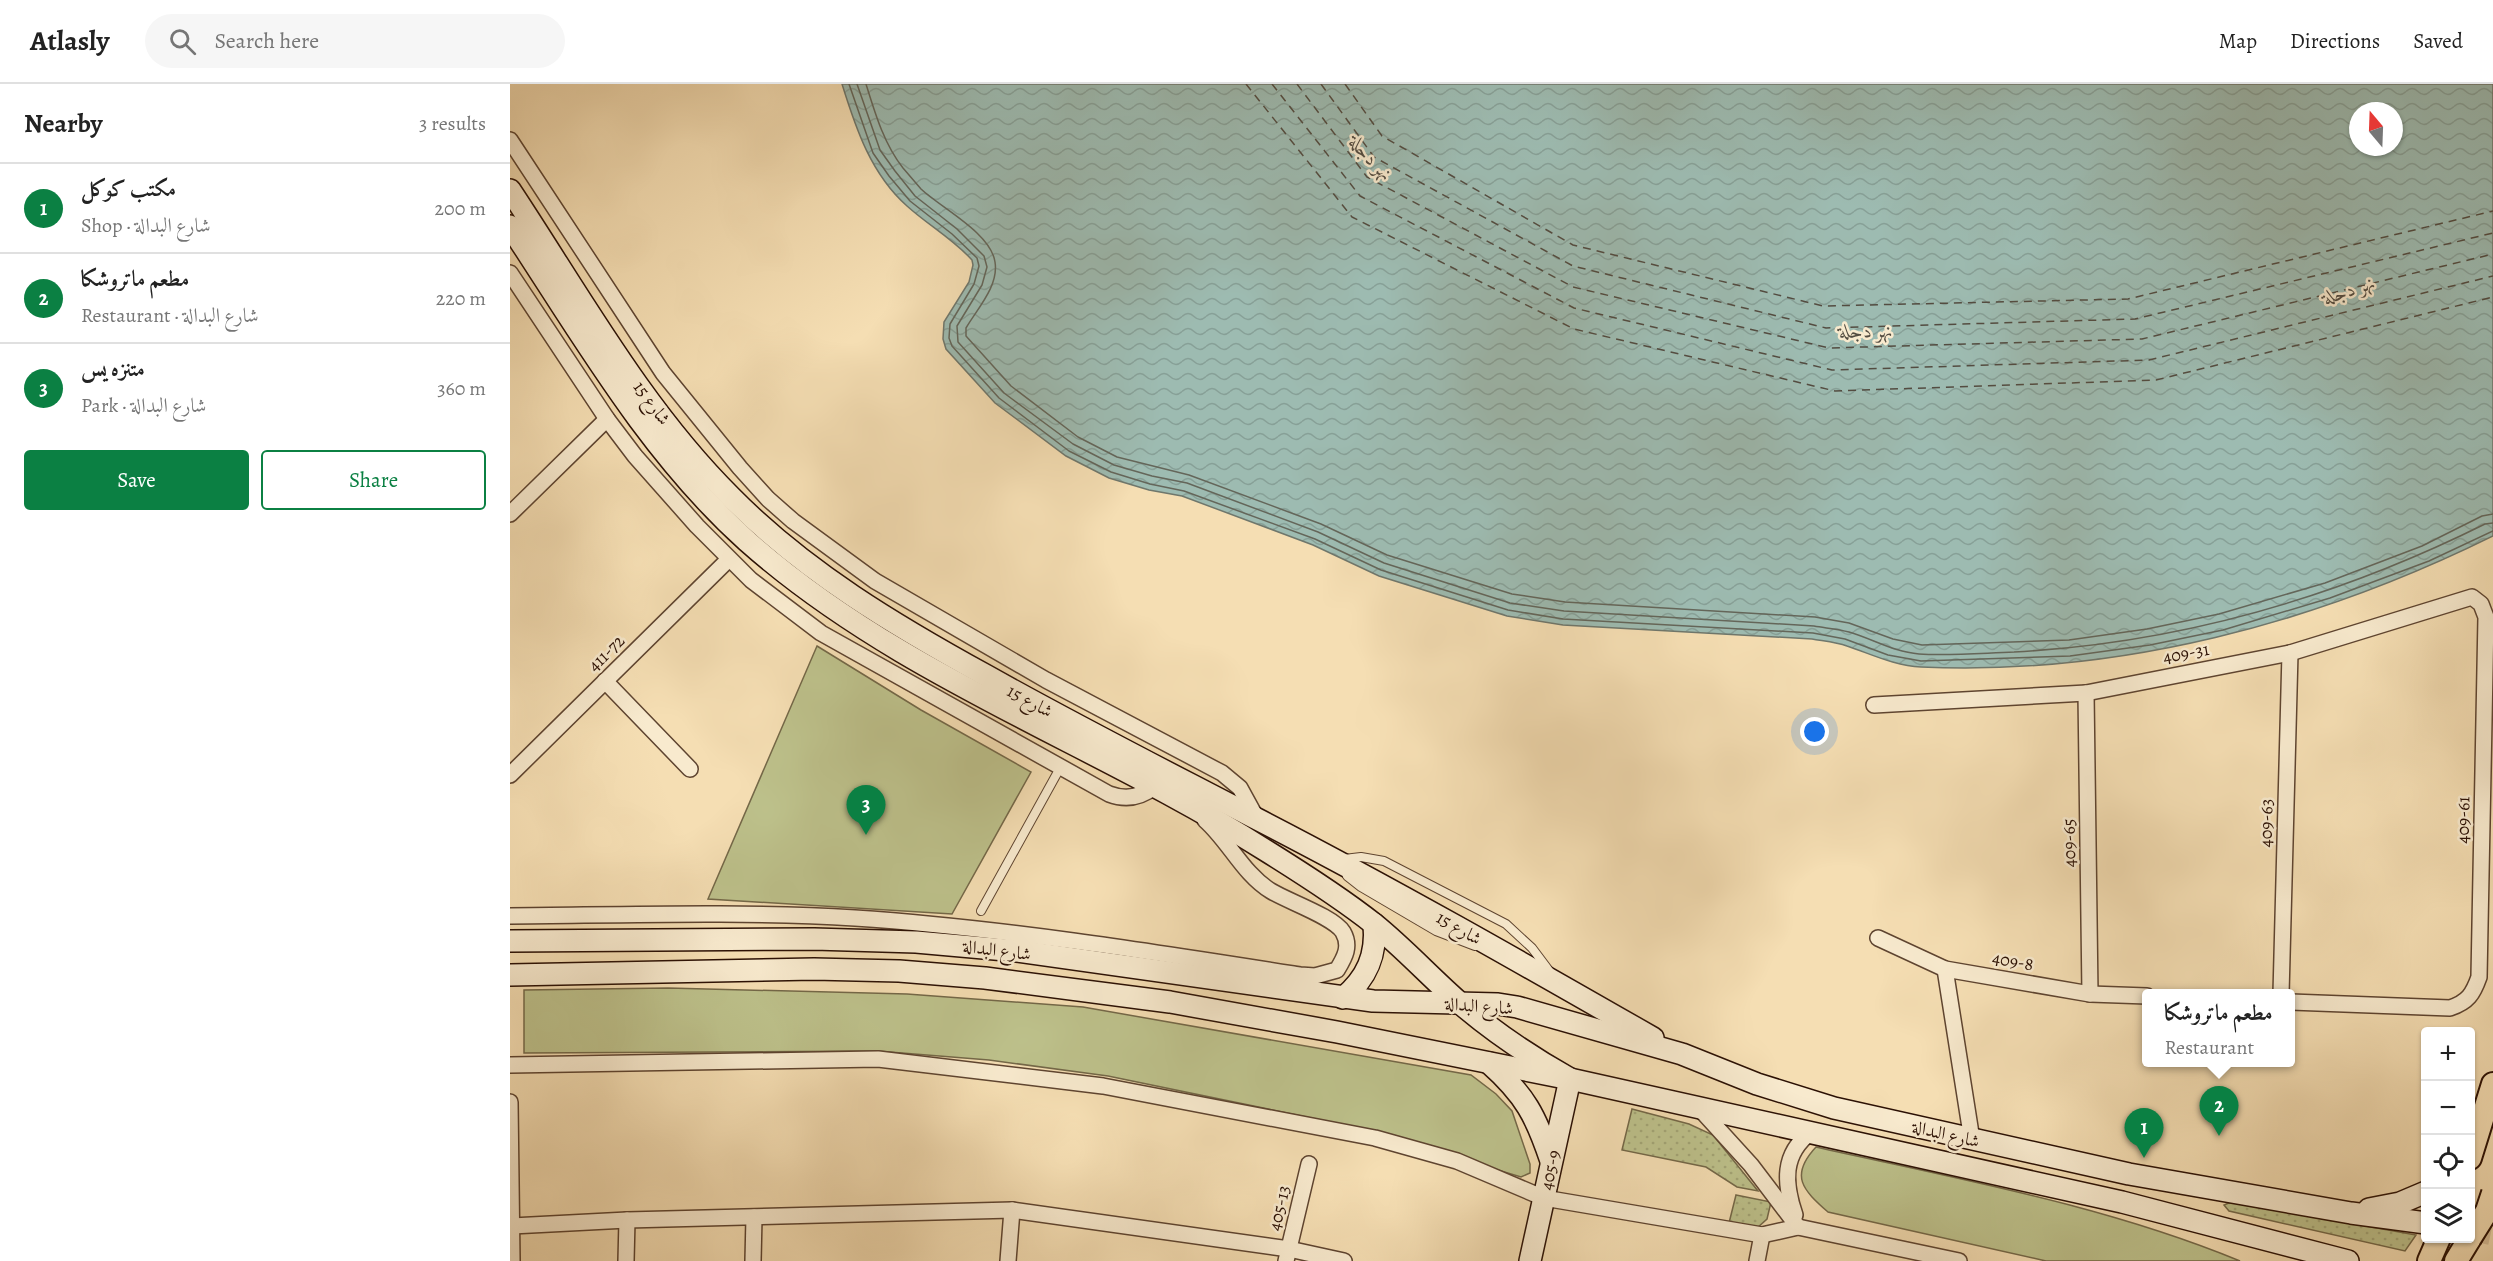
<!DOCTYPE html>
<meta charset="utf-8">
<style>
:root{--surface:#fff;--page:#f6f6f6;--text:#222;--muted:#767676;--line:#e0e0e0;--accent:#0b8043}
body{margin:0;font-family:Alegreya,Amiri,serif;background:var(--page);color:var(--text)}
.controls{position:absolute;right:18px;bottom:18px;display:grid;overflow:hidden;border-radius:6px;box-shadow:0 2px 4px #0004}
.controls button{width:54px;height:54px;display:grid;place-items:center;padding:0;border:0;border-bottom:2px solid var(--line);background:var(--surface);color:var(--text);font:30px sans-serif}
.compass{position:absolute;left:1839px;top:18px;width:54px;height:54px;border-radius:50%;background:var(--surface);box-shadow:0 2px 4px #0004;rotate:341deg}
.you{position:absolute;left:1305px;top:648px;width:21px;height:21px;margin:-15px;border:4px solid #fff;border-radius:50%;background:#1a73e8;box-shadow:0 0 0 9px #1a73e833}
.badge{display:grid;place-items:center;width:39px;height:39px;border-radius:50%;background:var(--accent);color:#fff;font-size:20px;font-weight:700}
.pin{position:absolute;translate:-50% -50px;filter:drop-shadow(0 2px 3px #0008)}
.pin::after{content:'';position:absolute;top:32px;width:21px;height:18px;background:inherit;clip-path:polygon(0 0,100% 0,50% 100%)}
.popup{position:absolute;left:1632px;top:905px;width:153px;height:78px;box-sizing:border-box;display:grid;place-content:center;border-radius:6px;background:var(--surface);filter:drop-shadow(0 2px 4px #0005);font-size:20px;white-space:nowrap;color:var(--muted)}
.popup b{font-size:22px;color:var(--text)}
.popup::after{content:'';position:absolute;left:50%;top:100%;margin-left:-12px;border:12px solid transparent;border-top-color:var(--surface)}
.list{margin:0;padding:0;list-style:none}
h2{display:flex;justify-content:space-between;align-items:center;height:78px;margin:0;padding:0 24px;font-size:26px}
h2 small{font-size:20px;font-weight:400;color:var(--muted)}
.list li{display:grid;grid-template-columns:39px 1fr auto;gap:18px;align-items:center;box-sizing:border-box;height:90px;padding:0 24px;border-top:2px solid var(--line)}
.list b{display:block;font-size:22px;white-space:nowrap}
.list p{margin:0;font-size:20px;white-space:nowrap;color:var(--muted)}
.list em{font-size:20px;font-style:normal;color:var(--muted)}
.actions{display:flex;gap:12px;padding:18px 24px}
.actions a{flex:1;padding:14px 0;border:2px solid var(--accent);border-radius:6px;text-align:center;font-size:21px;color:var(--accent)}
.actions .main{background:var(--accent);color:#fff}
.icon{flex:none;width:33px;height:33px;fill:none;stroke:currentColor;stroke-width:2;stroke-linecap:round;stroke-linejoin:round}
.map{position:relative;flex:none;width:1983px;height:1177px;overflow:hidden}
header{display:flex;align-items:center;gap:36px;box-sizing:border-box;height:84px;padding:0 30px;background:var(--surface);border-bottom:2px solid var(--line)}
header strong{font-size:28px}
nav{display:flex;gap:33px;margin-inline-start:auto;font-size:21px}
.search{width:420px;height:54px;background:var(--page);display:flex;align-items:center;gap:15px;box-sizing:border-box;padding:0 21px;border-radius:33px;color:var(--muted);font-size:22px}
main{display:flex}
aside{flex:1;background:var(--surface)}
.map>svg:first-child{display:block}
.grass{fill:url(#grass-dots);stroke:#746848;stroke-width:1.5}
.green{fill:#bdc18b;stroke:#746848;stroke-width:1.5}
.water{fill:url(#water-waves);stroke:#6f776c;stroke-width:1.5;fill-rule:evenodd}
.lines{fill:none;stroke-linecap:round;stroke-linejoin:round}
.shore{stroke:#64665a;stroke-width:1.5}
.ferry{stroke:#534c41;stroke-width:1.5;stroke-dasharray:8 6;stroke-linecap:butt}
.secondary-tunnel{stroke:#d7bf99;stroke-width:21;stroke-dasharray:21 10;stroke-linecap:butt}
.lane-casing{stroke:#5e4430;stroke-width:10}
.street-casing{stroke:#5e4430;stroke-width:18}
.secondary-casing{stroke:#2b1004;stroke-width:24}
.primary-casing{stroke:#2b1004;stroke-width:26}
.lane{stroke:#f8eace;stroke-width:8}
.street{stroke:#f8eace;stroke-width:15}
.secondary{stroke:#f8eace;stroke-width:21}
.primary{stroke:#f5deb3;stroke-width:22}
.primary-bridge-casing{stroke:#2b1004;stroke-width:26;stroke-linecap:butt}
.primary-bridge{stroke:#f5deb3;stroke-width:22}
.labels{text-anchor:middle;dominant-baseline:central;stroke-width:5;stroke-linejoin:round;paint-order:stroke}
.street-label{font-size:18px;fill:#2b1004;stroke:#f8eace}
.water-label{font-size:20px;font-style:italic;fill:#534c41;stroke:#f8eace}
</style>
<header>
<strong>Atlasly</strong>
<div class="search"><svg class="icon" aria-label="search" viewBox="0 0 24 24"><circle cx="10" cy="10" r="6"/><path d="M15 15l6 6"/></svg>Search here</div>
<nav><a>Map</a><a>Directions</a><a>Saved</a></nav>
</header>
<main>
<aside>
<h2>Nearby<small>3 results</small></h2>
<ul class="list">
<li><span class="badge">1</span><div><b>مكتب كوكل</b><p>Shop · شارع البدالة</p></div><em>200 m</em></li>
<li><span class="badge">2</span><div><b>مطعم ماتروشكا</b><p>Restaurant · شارع البدالة</p></div><em>220 m</em></li>
<li><span class="badge">3</span><div><b>متنزه يس</b><p>Park · شارع البدالة</p></div><em>360 m</em></li>
</ul>
<div class="actions"><a class="main">Save</a><a>Share</a></div>
</aside>
<div class="map">
<svg width="1983" height="1177" viewBox="0 0 1983 1177">
<defs>
<pattern id="grass-dots" width="8" height="8" patternUnits="userSpaceOnUse" patternTransform="scale(1.5)"><rect width="8" height="8" fill="#bdc18b"/><path d="M2 2h.1M6 6h.1" fill="none" stroke="#a3a576" stroke-width="1.8" stroke-linecap="round"/></pattern>
<pattern id="water-waves" width="16" height="10" patternUnits="userSpaceOnUse" patternTransform="scale(1.5)"><rect width="16" height="10" fill="#9dbbb1"/><path d="M0 5q4-4 8 0t8 0" fill="none" stroke="#87a097"/></pattern>
</defs>
<rect width="100%" height="100%" fill="#f5deb3"/>
<filter id="stains"><feTurbulence type="fractalNoise" baseFrequency=".00333" numOctaves="4"/><feColorMatrix values="0 0 0 0 .2 0 0 0 0 .09 0 0 0 0 .02 0 0 0 .5 -.17"/></filter>
<radialGradient id="worn" r=".72"><stop offset=".6" stop-color="#630" stop-opacity="0"/><stop offset="1" stop-color="#630" stop-opacity=".3"/></radialGradient>
<g class="grass">
<path d="M1122 1025 1179 1040 1203 1051 1248 1107 1227 1103 1196 1083 1112 1066Z"/>
<path d="M1226 1111 1261 1118 1257 1135 1247 1144 1219 1139Z"/>
<path d="M1721 1118 1906 1151 1895 1167 1719 1127 1714 1121Z"/>
</g>
<g class="green">
<path d="M307 562 411 626 521 688 442 830 198 815Z"/>
<path d="M158 904 397 910 573 923 961 991 986 1010 1002 1027 1020 1080V1089L1011 1093 845 1043 598 992 479 976 367 967 14 969V906Z"/>
<path d="M1306 1063C1448 1095 1594 1121 1730 1177H1536L1318 1128C1293 1106 1279 1092 1306 1063Z"/>
</g>
<path class="water" d="M332 0H1983V452C1807 539 1609 592 1411 583 1385 582 1361 570 1337 562 1326 558 1313 557 1302 555L1053 541 997 532 869 492 803 461 672 412 639 406 599 394 556 372 485 319 436 265 433 255 434 238 459 198 463 181 462 176C443 155 418 141 397 122 361 90 346 45 332 0ZM1848 27H1884V63H1848Z"/>
<g class="lines">
<g class="shore">
<path d="M339 0 363 69 379 92 400 117 442 150 467 174 469 182 464 200 440 240 439 254 442 262 489 314 559 367 601 388 640 400 674 407 805 455 871 486 998 526 1053 535 1303 549 1335 555 1378 571 1411 577 1560 572 1640 561 1713 546 1820 514 1919 477 1983 447"/>
<path d="M347 0 370 66 385 87 405 112 447 145 474 172 477 183 472 201 447 242 448 258 494 309 563 360 604 381 642 392 677 399 808 448 874 479 1000 519 1054 527 1304 542C1315 544 1328 545 1339 548 1363 555 1384 568 1409 570 1440 572 1473 569 1504 568 1669 559 1828 513 1975 440L1983 439"/>
<path d="M356 0C365 29 374 60 393 84 399 91 405 98 411 105 431 124 481 149 485 178 489 202 467 225 456 244V252L501 302 568 353 607 373 679 391 811 440 877 471 1002 510 1055 518 1305 533 1339 539 1383 555 1412 561 1559 556 1637 545 1709 530 1815 499 1912 462 1972 432 1983 430"/>
</g>
<g class="ferry">
<path d="M736 0 842 133 1064 245 1325 307 1646 296 1983 213"/>
<path d="M762 0 850 112 1064 224 1322 286 1639 276 1983 192"/>
<path d="M787 0 857 93 1063 203 1319 264 1632 255 1983 170"/>
<path d="M811 0 864 73 1063 182 1316 244 1625 235 1983 149"/>
<path d="M835 0 872 52 1063 161 1313 222 1618 215 1983 127"/>
</g>
<path class="secondary-tunnel" d="M1960 1146 1983 1151"/>
<defs>
<g id="lane">
<path d="M834 775 851 773 874 777 996 840 1022 864 1040 888"/>
<path d="M837 792 851 803 926 847 965 862"/>
<path d="M471 827 550 684"/>
</g>
<g id="street">
<path d="M0 56 153 289 230 384 258 415 283 437 365 497 536 596 712 689 730 704 747 735"/>
<path d="M0 189 97 335 125 372 187 442 241 496 311 549 599 710C615 716 630 714 644 703"/>
<path d="M0 430 97 335"/>
<path d="M95 597 180 685"/>
<path d="M1576 609 1580 910"/>
<path d="M1364 621 1576 609 1780 569 1962 513 1971 520 1976 533 1969 893C1963 910 1958 918 1940 924L1781 918"/>
<path d="M0 691 219 475"/>
<path d="M0 832C115 831 230 827 345 834 493 844 644 868 790 891L805 892 827 886C835 873 841 862 833 848 824 833 777 817 761 807 733 790 719 757 695 736"/>
<path d="M1368 854 1435 885 1580 910 1637 912"/>
<path d="M1435 885 1462 1056"/>
<path d="M1771 910 1780 569"/>
<path d="M0 981 368 975 593 1002 865 1054 947 1077 1034 1114 1252 1151 1288 1143 1449 1177"/>
<path d="M0 1018 2 1177"/>
<path d="M1190 1025 1241 1081 1288 1143"/>
<path d="M1285 1131C1274 1099 1272 1070 1301 1048"/>
<path d="M2 1142 117 1136 502 1126 779 1165 834 1177"/>
<path d="M116 1177 117 1136"/>
<path d="M243 1177 244 1133"/>
<path d="M498 1177 502 1126"/>
<path d="M776 1177 799 1080"/>
<path d="M1247 1177 1252 1151"/>
</g>
<g id="secondary">
<path d="M0 106C69 210 132 325 221 413 295 488 386 542 477 592 566 642 657 688 747 735 881 804 1012 879 1143 954"/>
<path d="M0 142C72 251 139 369 237 457 389 592 586 659 755 766 792 789 830 813 864 840 895 865 921 894 951 920 985 949 1021 973 1060 995L1020 1177"/>
<path d="M0 857 304 855 406 858 507 867 863 917 988 920 1007 923 1172 970 1247 1000 1324 1024 1619 1090 1841 1129 1916 1139"/>
<path d="M0 891 304 885 389 887 475 894 660 918 827 948 1060 995 1612 1118 1838 1177"/>
<path d="M833 914C857 894 867 871 864 840"/>
<path d="M979 979C1015 1011 1026 1032 1041 1077"/>
<path d="M1859 1125 1890 1119 1916 1108"/>
</g>
<g id="primary">
<path d="M1960 1074 1983 1000"/>
<path d="M1919 1177 1929 1154"/>
<path d="M1946 1177 1960 1154"/>
</g>
</defs>
<use href="#lane" class="lane-casing"/>
<use href="#street" class="street-casing"/>
<use href="#secondary" class="secondary-casing"/>
<use href="#primary" class="primary-casing"/>
<use href="#lane" class="lane"/>
<use href="#street" class="street"/>
<use href="#secondary" class="secondary"/>
<use href="#primary" class="primary"/>
<defs>
<path id="primary-bridge" d="M1960 1154 1977 1127 1983 1109"/>
</defs>
<use href="#primary-bridge" class="primary-bridge-casing"/>
<use href="#primary-bridge" class="primary-bridge"/>
</g>
<g class="labels">
<g class="street-label">
<text transform="translate(142 319) rotate(54)">شارع 15</text>
<text transform="translate(96 569) rotate(-45)">411-72</text>
<text transform="translate(1676 569) rotate(-11)">409-31</text>
<text transform="translate(520 617) rotate(29)">شارع 15</text>
<text transform="translate(1953 736) rotate(-89)">409-61</text>
<text transform="translate(1756 739) rotate(-89)">409-63</text>
<text transform="translate(1559 759) rotate(-91)">409-65</text>
<text transform="translate(949 844) rotate(30)">شارع 15</text>
<text transform="translate(487 866) rotate(7)">شارع البدالة</text>
<text transform="translate(1503 877) rotate(10)">409-8</text>
<text transform="translate(969 922) rotate(4)">شارع البدالة</text>
<text transform="translate(1436 1050) rotate(13)">شارع البدالة</text>
<text transform="translate(1040 1086) rotate(-78)">405-9</text>
<text transform="translate(769 1124) rotate(-77)">405-13</text>
</g>
<g class="water-label">
<text transform="translate(861 74) rotate(46)">نهر دجلة</text>
<text transform="translate(1839 206) rotate(-19)">نهر دجلة</text>
<text transform="translate(1356 247) rotate(-1)">نهر دجلة</text>
</g>
</g>
<rect width="100%" height="100%" filter="url(#stains)"/>
<rect width="100%" height="100%" fill="url(#worn)"/>
</svg>
<div class="controls">
<button>+</button>
<button>−</button>
<button><svg class="icon" aria-label="locate" viewBox="0 0 24 24"><circle cx="12" cy="12" r="6"/><path d="M12 2v4M12 18v4M2 12h4M18 12h4"/></svg></button>
<button><svg class="icon" aria-label="layers" viewBox="0 0 24 24"><path d="M12 4l9 5-9 5-9-5zM3 14l9 5 9-5"/></svg></button>
</div>
<svg class="compass" viewBox="-18 -18 36 36"><path d="M0-13l5 13h-10z" fill="#e53935"/><path d="M0 13l5-13h-10z" fill="#767676"/></svg>
<div class="you"></div>
<div class="pin badge" style="left:1634px;top:1074px">1</div>
<div class="pin badge" style="left:1709px;top:1052px">2</div>
<div class="popup"><b>مطعم ماتروشكا</b>Restaurant</div>
<div class="pin badge" style="left:356px;top:751px">3</div>
</div>
</main>
